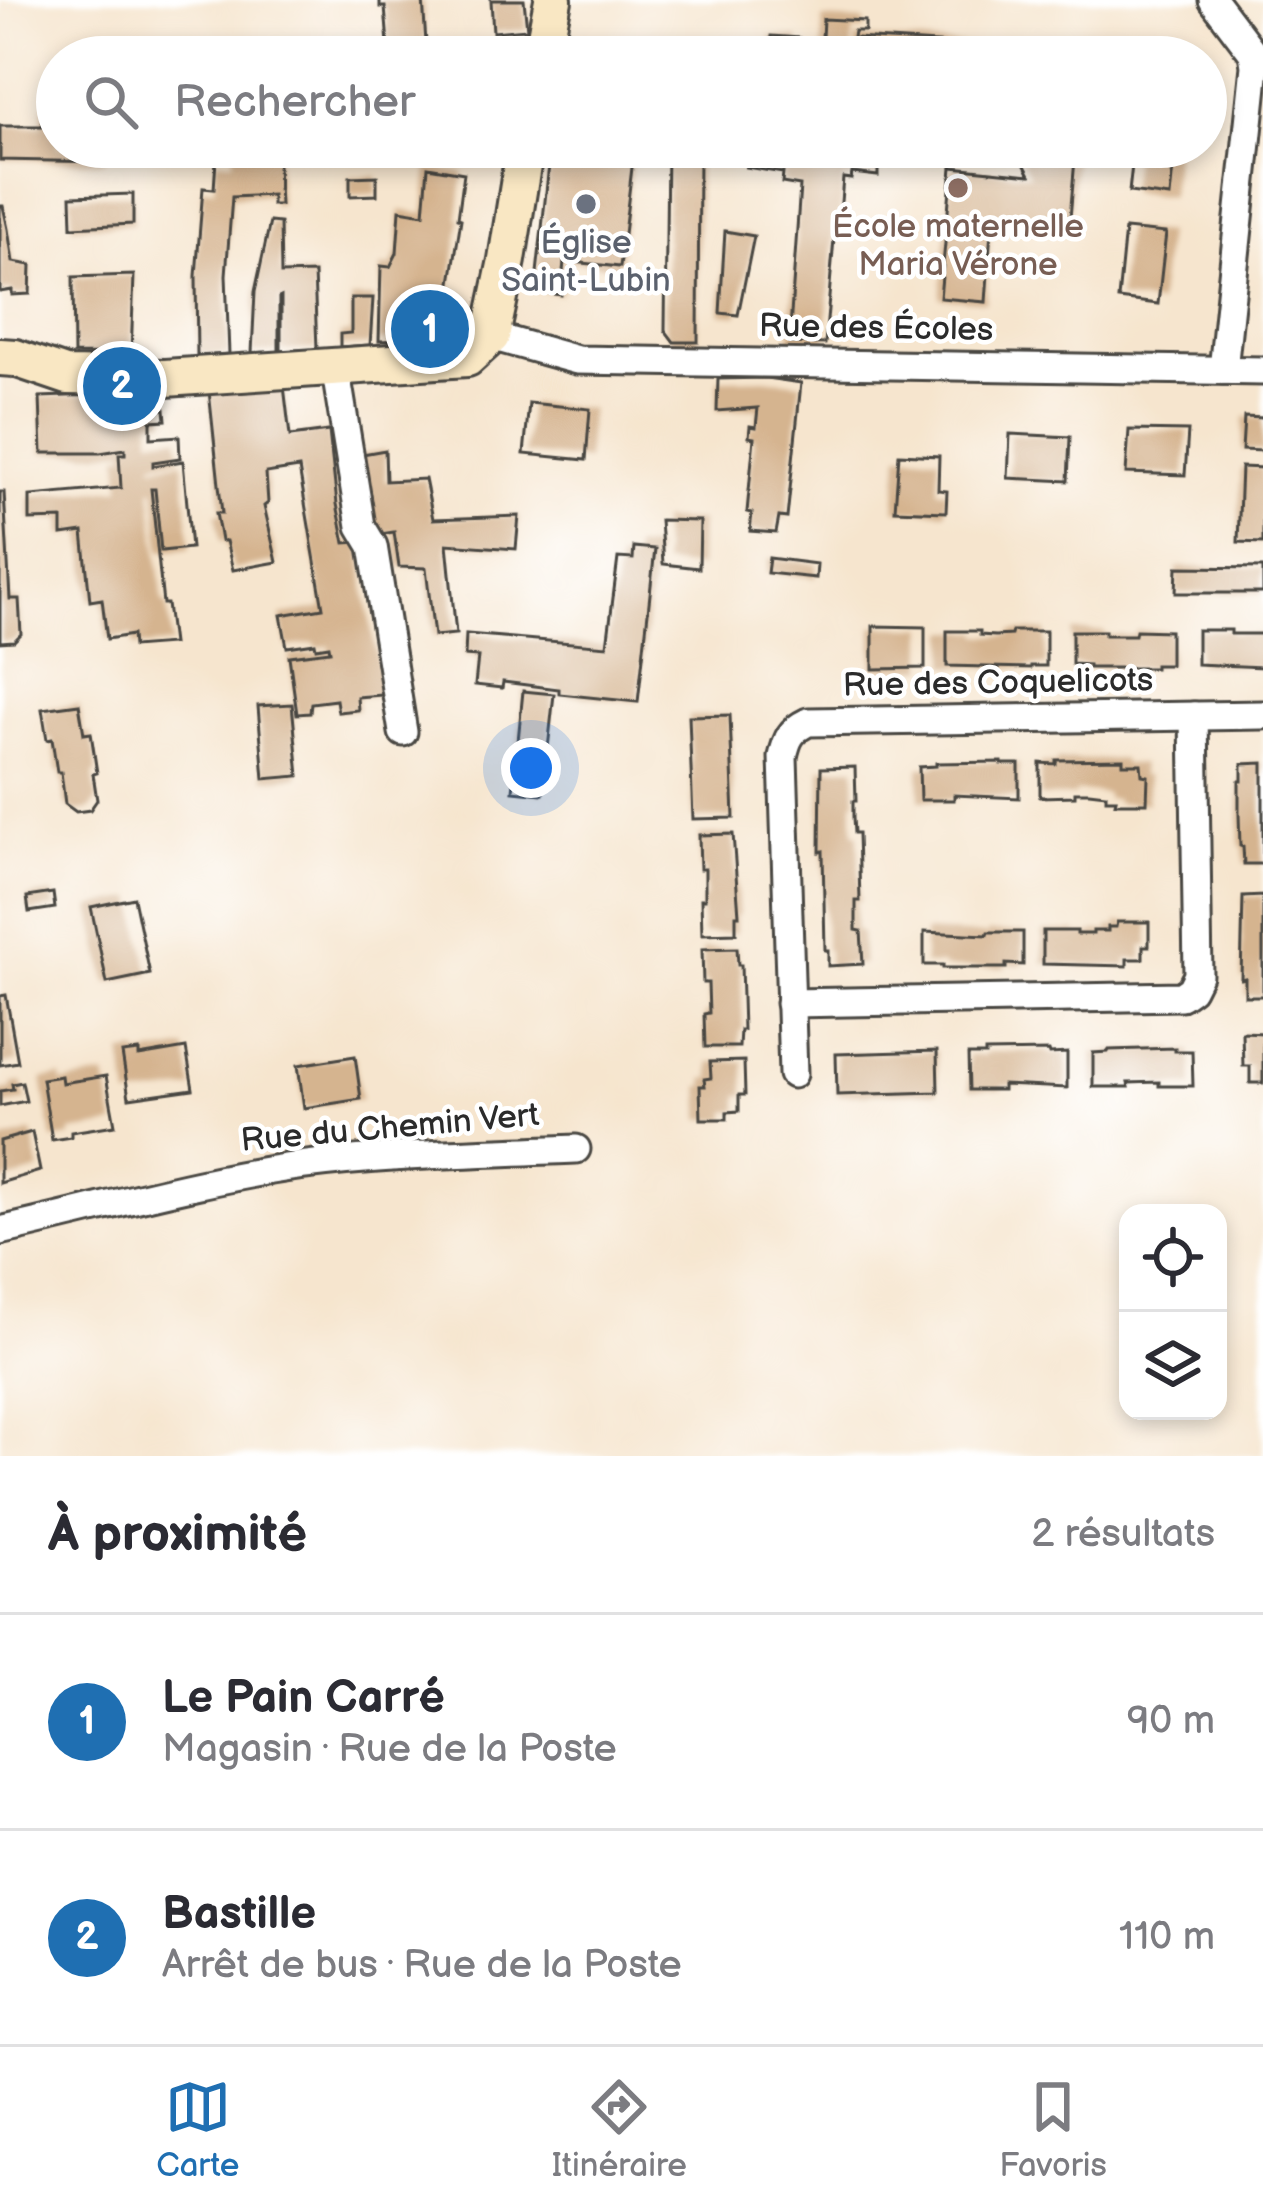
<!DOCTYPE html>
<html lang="fr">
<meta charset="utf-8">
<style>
:root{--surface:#fff;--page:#f7f7f7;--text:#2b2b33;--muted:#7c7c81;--line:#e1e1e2;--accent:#1f6fb2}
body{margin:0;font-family:"Balsamiq Sans",sans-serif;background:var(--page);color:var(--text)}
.controls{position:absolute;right:36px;bottom:36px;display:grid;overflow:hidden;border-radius:24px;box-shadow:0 6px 18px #0003}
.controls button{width:108px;height:108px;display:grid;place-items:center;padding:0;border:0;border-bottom:3px solid var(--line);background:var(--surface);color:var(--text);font:60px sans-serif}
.you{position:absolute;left:531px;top:768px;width:42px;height:42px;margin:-30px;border:9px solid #fff;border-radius:50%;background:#1a73e8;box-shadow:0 0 0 18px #1a73e833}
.badge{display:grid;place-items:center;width:78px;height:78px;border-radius:50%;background:var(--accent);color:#fff;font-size:39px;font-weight:700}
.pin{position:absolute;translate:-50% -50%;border:6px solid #fff;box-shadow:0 3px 12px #0006}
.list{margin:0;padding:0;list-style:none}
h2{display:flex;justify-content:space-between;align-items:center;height:156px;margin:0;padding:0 48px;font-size:51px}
h2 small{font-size:39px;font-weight:400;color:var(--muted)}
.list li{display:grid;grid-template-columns:78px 1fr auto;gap:36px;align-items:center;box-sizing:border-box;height:216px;padding:0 48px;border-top:3px solid var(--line)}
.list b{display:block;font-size:45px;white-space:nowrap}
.list p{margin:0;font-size:39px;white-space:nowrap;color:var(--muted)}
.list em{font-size:39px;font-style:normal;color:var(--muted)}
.icon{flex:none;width:66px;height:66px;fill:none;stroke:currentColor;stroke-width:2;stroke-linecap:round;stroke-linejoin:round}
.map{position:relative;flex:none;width:1263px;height:1456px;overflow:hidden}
.search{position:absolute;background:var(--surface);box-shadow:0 6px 18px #0003;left:36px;right:36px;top:36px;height:132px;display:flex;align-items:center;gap:30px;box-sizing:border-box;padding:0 42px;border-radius:66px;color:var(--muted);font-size:45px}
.sheet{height:588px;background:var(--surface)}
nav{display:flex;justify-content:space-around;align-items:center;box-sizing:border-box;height:168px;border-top:3px solid var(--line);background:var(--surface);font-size:33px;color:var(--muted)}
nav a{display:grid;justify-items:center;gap:6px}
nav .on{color:var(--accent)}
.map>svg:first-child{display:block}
.building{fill:#d5b48f}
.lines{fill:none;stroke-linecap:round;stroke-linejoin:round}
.street-casing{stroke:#494743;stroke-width:33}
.secondary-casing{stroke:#494743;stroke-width:42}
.street{stroke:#fff;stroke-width:27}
.secondary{stroke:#f9e7c3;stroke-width:36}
.education-dot{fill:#8d6e63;stroke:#fff;stroke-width:4.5}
.worship-dot{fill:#6b7280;stroke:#fff;stroke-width:4.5}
.labels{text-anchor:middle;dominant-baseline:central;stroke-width:9;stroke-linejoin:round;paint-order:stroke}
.education-label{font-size:33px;fill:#785e54;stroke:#fff}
.worship-label{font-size:33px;fill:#5b616d;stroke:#fff}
.street-label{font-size:33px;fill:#2b2b2b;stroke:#fff}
</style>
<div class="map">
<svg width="1263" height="1456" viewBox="0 0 1263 1456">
<rect width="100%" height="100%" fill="#fff"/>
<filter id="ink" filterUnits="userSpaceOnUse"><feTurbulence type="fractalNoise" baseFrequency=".00833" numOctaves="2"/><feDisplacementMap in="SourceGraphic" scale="24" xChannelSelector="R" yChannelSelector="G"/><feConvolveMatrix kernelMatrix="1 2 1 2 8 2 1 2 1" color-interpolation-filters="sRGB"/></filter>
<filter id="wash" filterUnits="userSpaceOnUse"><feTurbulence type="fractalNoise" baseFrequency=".004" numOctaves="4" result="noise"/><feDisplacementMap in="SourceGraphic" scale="48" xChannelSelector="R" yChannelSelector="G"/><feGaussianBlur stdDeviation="2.7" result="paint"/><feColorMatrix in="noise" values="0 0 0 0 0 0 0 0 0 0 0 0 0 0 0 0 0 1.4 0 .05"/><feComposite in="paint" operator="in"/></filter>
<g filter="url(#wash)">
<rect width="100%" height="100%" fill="#f6e5ce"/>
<g id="blocks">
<g class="building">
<path d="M380 0H423L427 57H389L385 7H380Z"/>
<path d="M491 0H524L527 29 493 32Z"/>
<path d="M823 19 865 21V31H854L850 57H821Z"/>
<path d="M771 36 799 38 797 57H769Z"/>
<path d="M856 38 1052 50 1051 57H855Z"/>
<path d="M43 107H57V147H105V162L0 160V126H42Z"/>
<path d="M233 147H277L280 205H272V195L232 197 226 275 229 354 197 356 196 276 203 188 214 189 216 160 233 161Z"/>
<path d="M551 147 644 149 634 151 620 267 564 261 561 295 535 291Z"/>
<path d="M667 147H699L698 342H674L665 330Z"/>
<path d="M749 147H909L907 163 845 156 844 164 878 168V176L852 173 851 179 843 178 839 226 835 227 825 344 789 343 800 186 782 183 783 173 746 167Z"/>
<path d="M1020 147H1076L1069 230 1028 226V218L992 215 986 302 940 298 952 167 1030 175 1022 160Z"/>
<path d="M1134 147H1175L1170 197 1129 192Z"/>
<path d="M428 167 464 173 458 218 461 219 446 314 471 319 448 338 379 341 381 266 390 267 397 253 400 210 424 214Z"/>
<path d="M377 176V195L350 196V177Z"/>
<path d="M133 194V224L72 227 71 196Z"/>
<path d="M0 206H3L8 229 13 262 31 265 30 294 12 295V290L0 292Z"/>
<path d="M270 222 280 223 281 274 314 273 317 349 281 351V297L279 298V352L252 353 255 292Z"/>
<path d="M1125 229 1166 233 1158 304 1118 299Z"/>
<path d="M725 231 754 236 738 315 720 313Z"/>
<path d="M134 275 131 355 74 354 73 277Z"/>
<path d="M351 298H373L370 345 340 347V334L351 333Z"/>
<path d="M766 378 801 383 787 518 779 517 776 533 750 531 752 513 747 512 754 438 749 437 750 426 756 427 758 408 717 411 718 379Z"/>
<path d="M284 386 290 436 329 431 337 504 345 543 361 542 366 595 383 695 357 697 358 710 338 712 336 700 311 703 310 713 297 714 289 656 330 651 329 646 316 648 315 643 287 647 281 615 323 608 299 468 266 473 268 503 264 506 277 562 233 570 226 541H221L216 513H222L209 391Z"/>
<path d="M149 393V409H165L166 420 151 421V438L179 436 180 458 153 462V466L183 461 191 548 161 551 155 489H151L163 604H167L172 644 133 647 132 635 107 639 102 599 90 601 83 532 62 535V519L30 520V496L121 488 119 454H125V449L100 453H42L40 397Z"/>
<path d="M529 403 590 409 586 460 524 454Z"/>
<path d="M1244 417 1263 418V451L1242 450Z"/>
<path d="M1129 430 1188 431 1185 475 1126 473Z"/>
<path d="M1010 434 1070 437 1068 481 1008 478Z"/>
<path d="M385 450 386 481 425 479 433 519 519 516 516 549 447 544 456 634 434 636 426 568 399 567 394 532 374 535 357 455Z"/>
<path d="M899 454 939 456 938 490 947 491 946 512 895 510Z"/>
<path d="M1241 467 1263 468V543L1238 542Z"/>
<path d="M0 492H4L10 599H19L21 634 14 641 0 642Z"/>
<path d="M660 520 700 521 699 568 663 564Z"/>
<path d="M634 547 655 549 638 702 559 694V689L503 682 502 688 475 685 478 657 465 656 466 634 607 646 618 558 633 559Z"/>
<path d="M769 558 817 564 816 578 767 573Z"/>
<path d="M1177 567 1263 568V593H1176Z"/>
<path d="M873 626 925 627V668L873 669Z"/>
<path d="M1136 630 1170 631V665H1155V668H1089V665L1072 664V631H1105V635H1135Z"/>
<path d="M1197 630H1231V634H1263V667L1197 664Z"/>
<path d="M947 631H980V635L995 636 1011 635 1012 631H1046V666H1031V668L947 666Z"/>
<path d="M523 691 554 694 543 794 513 791Z"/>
<path d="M79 704 84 734 91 733 97 773 93 774 97 800 90 810 76 812 65 804 61 772H57L52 739 47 740 42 709Z"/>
<path d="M292 704 299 776 264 779 258 706Z"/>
<path d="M730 715 734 818 693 819 689 716Z"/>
<path d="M1123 759V764H1141L1142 775 1148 776 1147 803H1115L1116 799H1106V794L1089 792H1075V796L1040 797V763L1056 764V760Z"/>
<path d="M1002 762V764H1019V798L954 795V800H920L919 767 936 766V763Z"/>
<path d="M1263 763V864H1244L1243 847 1240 846 1239 814V781H1242V764Z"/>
<path d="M855 767 856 801H853V817L854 833H858L860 901H856V930L861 931 863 964 828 966V950H825L823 851 820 852 821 768Z"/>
<path d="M733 834 739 915H736V933L702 934 701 899H705V869H700L699 835Z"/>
<path d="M53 893 55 908 29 912 27 897Z"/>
<path d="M1263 896V996H1245V978L1241 979 1243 897Z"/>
<path d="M134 898 150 974 107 983 91 907Z"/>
<path d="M1117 922H1149V946H1143V959H1127V966L1043 964V931H1077V934H1093V931H1108V927H1116Z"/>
<path d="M924 932 987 935 988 932H1023V965L1006 964V968H943V965H924Z"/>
<path d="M737 948 738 965H741L743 1030H740L739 1047H705L704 1014 709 1013 708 983H703L702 949Z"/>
<path d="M6 995 18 1062 0 1065V996Z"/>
<path d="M1242 1032 1263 1033V1083H1250V1066H1243Z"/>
<path d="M186 1048 193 1089 129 1098 122 1053 139 1051V1056Z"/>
<path d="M1175 1048V1051H1192L1193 1086H1159V1082L1128 1083 1129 1087H1093V1053L1108 1052 1109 1050Z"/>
<path d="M937 1051 938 1092 837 1095 836 1054Z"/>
<path d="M1049 1051 1050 1054 1067 1053V1088L1003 1085V1090H969L968 1055H985V1052Z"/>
<path d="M355 1056 361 1099 304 1108 298 1065Z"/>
<path d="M744 1061 745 1095H739V1111L727 1112V1119H701L700 1086H705L704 1079 711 1078 710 1062Z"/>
<path d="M61 1076 62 1083 106 1076 115 1125 71 1132V1137L52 1140 42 1079Z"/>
<path d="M22 1082 26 1101 0 1106V1091L13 1089 12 1084Z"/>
<path d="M32 1132 40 1171 0 1183V1141Z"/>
</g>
</g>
</g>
<g filter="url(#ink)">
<use href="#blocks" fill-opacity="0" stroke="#494743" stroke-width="3"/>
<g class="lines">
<defs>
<g id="street">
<path d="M1213 0 1253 53 1255 66 1223 370"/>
<path d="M491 336 577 360 1263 371"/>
<path d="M335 366 361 526 373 546 403 732"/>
<path d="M790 1003 1181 996 1191 989 1198 975 1194 716"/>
<path d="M793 1074 783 757C787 738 791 730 808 722L1263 715"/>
<path d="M0 1231C99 1209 198 1180 298 1166 390 1154 483 1153 576 1149"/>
</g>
<g id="secondary">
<path d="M542 57 553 0"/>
<path d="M0 357 15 358 68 376 165 378 467 358 491 336 507 260 525 147"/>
</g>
</defs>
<use href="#street" class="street-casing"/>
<use href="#secondary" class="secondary-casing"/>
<use href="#street" class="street"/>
<use href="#secondary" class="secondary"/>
</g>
</g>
<circle class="education-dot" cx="958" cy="188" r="12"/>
<circle class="worship-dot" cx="586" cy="204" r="12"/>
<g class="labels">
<g class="education-label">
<text x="958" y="227">École maternelle<tspan x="958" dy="38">Maria Vérone</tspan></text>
</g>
<g class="worship-label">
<text x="586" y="243">Église<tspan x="586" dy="38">Saint-Lubin</tspan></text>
</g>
<g class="street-label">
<text transform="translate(876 328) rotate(1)">Rue des Écoles</text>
<text transform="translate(998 683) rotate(-1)">Rue des Coquelicots</text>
<text transform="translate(390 1128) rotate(-5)">Rue du Chemin Vert</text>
</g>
</g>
</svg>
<div class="controls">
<button><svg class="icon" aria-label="locate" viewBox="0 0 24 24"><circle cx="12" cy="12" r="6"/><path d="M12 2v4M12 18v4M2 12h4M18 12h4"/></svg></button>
<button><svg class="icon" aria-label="layers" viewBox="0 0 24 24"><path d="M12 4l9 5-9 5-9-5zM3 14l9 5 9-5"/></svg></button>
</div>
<div class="you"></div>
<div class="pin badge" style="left:430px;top:329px">1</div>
<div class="pin badge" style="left:122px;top:386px">2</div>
<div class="search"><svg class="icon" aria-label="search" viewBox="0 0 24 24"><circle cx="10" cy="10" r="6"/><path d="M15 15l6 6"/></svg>Rechercher</div>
</div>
<section class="sheet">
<h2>À proximité<small>2 résultats</small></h2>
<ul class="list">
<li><span class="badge">1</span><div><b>Le Pain Carré</b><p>Magasin · Rue de la Poste</p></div><em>90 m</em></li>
<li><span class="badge">2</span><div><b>Bastille</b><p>Arrêt de bus · Rue de la Poste</p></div><em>110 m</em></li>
</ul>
</section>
<nav>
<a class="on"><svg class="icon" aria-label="map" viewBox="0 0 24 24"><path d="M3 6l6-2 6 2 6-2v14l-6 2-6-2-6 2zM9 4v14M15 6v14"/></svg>Carte</a>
<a><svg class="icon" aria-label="directions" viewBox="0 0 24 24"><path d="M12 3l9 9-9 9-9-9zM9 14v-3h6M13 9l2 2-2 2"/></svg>Itinéraire</a>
<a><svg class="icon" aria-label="saved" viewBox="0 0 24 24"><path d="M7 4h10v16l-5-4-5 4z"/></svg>Favoris</a>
</nav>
